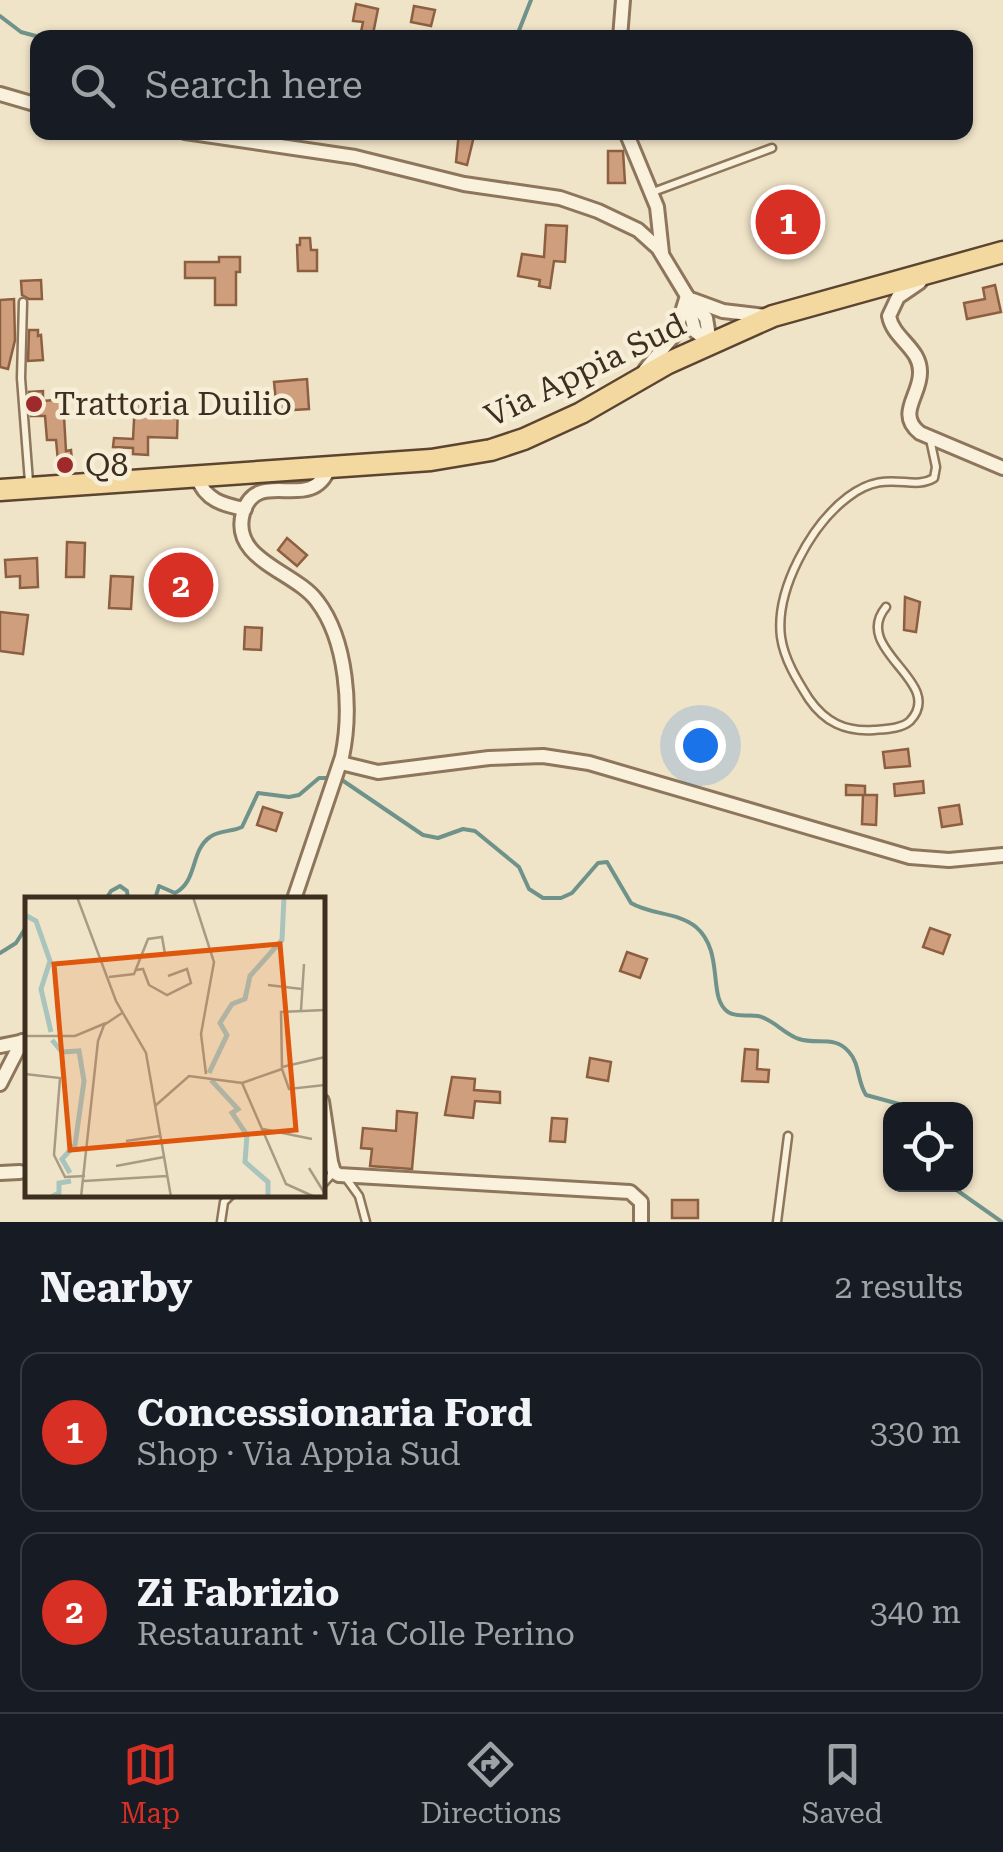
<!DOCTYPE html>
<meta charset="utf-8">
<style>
:root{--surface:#171b24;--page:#242831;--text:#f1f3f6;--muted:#9ea1a6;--line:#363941;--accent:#d93025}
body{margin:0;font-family:"Roboto Serif",serif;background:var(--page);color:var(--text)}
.controls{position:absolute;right:30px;bottom:30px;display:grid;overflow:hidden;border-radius:20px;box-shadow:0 2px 8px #0004}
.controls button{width:90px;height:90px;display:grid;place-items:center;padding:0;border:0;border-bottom:2px solid var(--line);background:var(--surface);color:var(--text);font:50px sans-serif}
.you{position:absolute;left:700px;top:745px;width:35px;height:35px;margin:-25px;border:8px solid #fff;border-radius:50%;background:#1a73e8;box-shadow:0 0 0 15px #1a73e833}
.badge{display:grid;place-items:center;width:65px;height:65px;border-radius:50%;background:var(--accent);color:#fff;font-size:32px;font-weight:700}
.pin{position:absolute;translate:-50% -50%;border:5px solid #fff;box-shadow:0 2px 10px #0006}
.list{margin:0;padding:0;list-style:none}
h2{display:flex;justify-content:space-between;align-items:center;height:130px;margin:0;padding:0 40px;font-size:42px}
h2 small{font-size:32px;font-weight:400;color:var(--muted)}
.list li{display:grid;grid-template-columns:65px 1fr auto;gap:30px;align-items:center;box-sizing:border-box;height:160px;margin:0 20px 20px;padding:0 20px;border:2px solid var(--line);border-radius:20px}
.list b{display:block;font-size:38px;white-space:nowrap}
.list p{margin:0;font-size:32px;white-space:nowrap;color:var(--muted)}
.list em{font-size:32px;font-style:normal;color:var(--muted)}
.icon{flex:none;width:55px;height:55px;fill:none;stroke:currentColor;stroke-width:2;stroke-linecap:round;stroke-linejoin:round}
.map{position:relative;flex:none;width:1003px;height:1222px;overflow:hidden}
.search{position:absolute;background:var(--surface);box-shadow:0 2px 8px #0004;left:30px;right:30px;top:30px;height:110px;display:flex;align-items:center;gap:25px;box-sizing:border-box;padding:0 35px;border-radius:20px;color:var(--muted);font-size:38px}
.sheet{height:490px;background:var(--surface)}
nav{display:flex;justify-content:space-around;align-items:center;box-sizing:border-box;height:140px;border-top:2px solid var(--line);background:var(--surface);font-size:28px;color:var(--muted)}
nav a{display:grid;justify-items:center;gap:5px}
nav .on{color:var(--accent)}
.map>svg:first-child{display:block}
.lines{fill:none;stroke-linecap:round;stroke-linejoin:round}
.stream{stroke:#6f938a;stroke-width:4}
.building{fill:#cf9f7d;stroke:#8d5f41;stroke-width:2.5}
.lane-casing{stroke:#8d765c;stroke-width:11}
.street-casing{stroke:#8d765c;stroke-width:18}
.primary-casing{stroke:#5b4430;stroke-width:25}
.lane{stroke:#faf1dc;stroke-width:6}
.street{stroke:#faf1dc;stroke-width:12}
.primary{stroke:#f3d9a0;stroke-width:20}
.poi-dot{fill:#9e2a2b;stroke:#f7eed8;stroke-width:4}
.labels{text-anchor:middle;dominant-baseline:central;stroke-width:9;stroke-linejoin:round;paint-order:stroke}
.street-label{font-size:32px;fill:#3d2e20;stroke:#f7eed8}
.poi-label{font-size:32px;fill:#3d2e20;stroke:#f7eed8;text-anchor:start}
.inset-river{fill:none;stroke:#a9c4bc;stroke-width:5}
.inset-road{fill:none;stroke:#a89b85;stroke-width:2.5}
.view{fill:#df570d;fill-opacity:0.15;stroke:#df570d;stroke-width:5}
.inset-edge{fill:none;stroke:#3d2e20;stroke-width:5}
</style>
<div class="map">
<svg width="1003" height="1222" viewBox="0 0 1003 1222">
<rect width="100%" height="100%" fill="#f0e4c8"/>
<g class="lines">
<g class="stream">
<path d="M0 16 21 32 43 38"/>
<path d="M516 38 531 0"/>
<path d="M106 899 111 891 120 886 127 891 128 899"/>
<path d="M155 899 159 886 175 893C198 881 190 851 210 837 219 830 232 832 242 827L258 793 289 797 299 795 319 778H339L423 835 438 838 463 829 475 831 519 867 529 889 543 898H561L572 893 598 863 607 862 631 903C651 915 678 912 696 927 725 952 707 998 728 1012 738 1018 748 1014 758 1016 773 1019 784 1034 799 1039 817 1045 835 1035 849 1052 860 1064 857 1081 866 1095L921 1110"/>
<path d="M0 953 16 943 28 924"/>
<path d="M948 1184 1002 1222"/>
</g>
</g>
<g class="building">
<path d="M356 4 378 9 373 34 361 32 363 22 353 21Z"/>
<path d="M414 6 435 10 431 26 411 22Z"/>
<path d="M459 132H475L467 165 456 162Z"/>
<path d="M608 151H623L625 183H608Z"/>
<path d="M778 207 803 212 798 237 773 232Z"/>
<path d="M546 225 567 226 565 262 554 261 550 288 539 286 540 280 518 276 522 254 544 257Z"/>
<path d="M300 238H310L311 250H317V271H298L297 245H300Z"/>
<path d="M219 257H240V272H236V305H215V278H185V262H219Z"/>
<path d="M41 280 42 299H29L22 295 21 281Z"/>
<path d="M995 285 1001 312 967 319 964 303 985 299 983 288Z"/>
<path d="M14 299 15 340 8 369 0 367V300Z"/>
<path d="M29 330H38V336L41 335 43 360 28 361Z"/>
<path d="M307 379 309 409 277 411 274 382Z"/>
<path d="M43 391V401L63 399 66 451 71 450 73 471 59 472 56 440H47L45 416H31L29 392Z"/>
<path d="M135 402 178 404 177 438 148 437V455L133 454V448L113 447 114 438 133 439Z"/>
<path d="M287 538 307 555 297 566 278 550Z"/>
<path d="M67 542 85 543 84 577H66Z"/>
<path d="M37 558 38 587 20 588V576L6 577 5 560Z"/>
<path d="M193 568 194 601 169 602 168 569Z"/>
<path d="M111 576 133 577 131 609 109 608Z"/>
<path d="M905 597 920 602 916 632 904 630Z"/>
<path d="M0 612 28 615 23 654 0 651Z"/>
<path d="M245 627 262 628 261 650 244 649Z"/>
<path d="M908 749 910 766 885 768 883 752Z"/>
<path d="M923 781 924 793 895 796 894 784Z"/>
<path d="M846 785 865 786V795H877L876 825 862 824 863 795H846Z"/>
<path d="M959 805 962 824 942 827 939 808Z"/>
<path d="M263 807 282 813 276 831 257 825Z"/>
<path d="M930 928 950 935 943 954 923 947Z"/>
<path d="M627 952 647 959 640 978 620 971Z"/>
<path d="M745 1049 758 1050 757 1069 769 1070 768 1082 742 1081Z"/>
<path d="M590 1058 611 1062 608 1081 587 1077Z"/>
<path d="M452 1077 475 1079 474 1090 500 1092V1103L475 1101 473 1118 445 1115Z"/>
<path d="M397 1111 417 1113 412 1169 370 1166 372 1149 361 1148 363 1128 396 1131Z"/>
<path d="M552 1118 567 1119 565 1142 550 1141Z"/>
<rect x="672" y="1200" width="26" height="18"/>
</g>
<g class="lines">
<defs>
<g id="lane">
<path d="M653 192 772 148"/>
<path d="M23 302 21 378 29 482"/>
<path d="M886 607C850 650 947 682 910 721 901 729 885 729 874 730 845 732 825 722 809 699 797 680 784 659 781 637 775 590 811 525 848 497 887 467 911 492 934 478L936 467 930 439"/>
<path d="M346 1178 359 1196 366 1222"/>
<path d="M322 1185 333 1173"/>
<path d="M221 1222 224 1202 232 1194"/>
<path d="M777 1222 788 1136"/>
</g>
<g id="street">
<path d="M620 38 623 0"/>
<path d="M0 94 38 105"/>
<path d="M185 132 355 157 464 184 560 198 598 211 638 230 658 248 687 296 706 318 710 343"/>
<path d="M626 132 657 207 662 253"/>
<path d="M920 282 898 297 889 316C893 339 921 348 920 373 920 396 896 414 920 433L1003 468"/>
<path d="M693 300 723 311 766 316"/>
<path d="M689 308 695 331 710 343"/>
<path d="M645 370 675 334 687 296"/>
<path d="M197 477C205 500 223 505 245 509"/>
<path d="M341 763 378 772 489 758 543 756 589 763 910 857 949 860 1003 855"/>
<path d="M294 899 342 757C352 710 347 640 317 601 295 571 230 560 243 513 257 465 311 515 329 468"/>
<path d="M0 1046 25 1041"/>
<path d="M0 1084 22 1041"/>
<path d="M322 1101 331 1162 334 1172 339 1175 630 1192 641 1202V1222"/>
<path d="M0 1173 20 1172"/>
</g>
<path id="primary" d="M0 490 431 460 491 450 524 439 581 413 668 363 773 316 1003 252"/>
</defs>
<use href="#lane" class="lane-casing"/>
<use href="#street" class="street-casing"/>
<use href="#primary" class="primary-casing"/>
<use href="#lane" class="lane"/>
<use href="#street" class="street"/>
<use href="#primary" class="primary"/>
</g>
<g class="poi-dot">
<circle cx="34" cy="404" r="10"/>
<circle cx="65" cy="465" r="10"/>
</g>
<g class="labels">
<g class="street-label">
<text transform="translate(585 370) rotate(-26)">Via Appia Sud</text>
</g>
<g class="poi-label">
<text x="54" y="404">Trattoria Duilio</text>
<text x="85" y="465">Q8</text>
</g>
</g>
<g transform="translate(25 897)">
<rect width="300" height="300" fill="#f0e4c8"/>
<path class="inset-river" d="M0 18 11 24 25 64 16 92 26 135M27 143 37 155 54 154 59 184 50 248 37 262 45 276M184 176 202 138 195 126 207 107 220 102 225 79 257 43 259 0M186 183 213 212 207 216 222 238 220 265 243 285V300M26 300 34 296V286L46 284"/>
<path class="inset-road" d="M52 0 91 104 121 156 146 300M168 0 189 65 176 137 181 177M111 73 118 72 124 88 142 98 166 86 162 72 143 79M84 80 109 77 123 42 137 40 140 57M243 88 277 92M276 113 279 67M0 139H50L81 126M257 170 300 160M257 172 264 192 300 188M0 177 35 181 29 258 40 280 60 279M217 186 257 172 256 115 300 113M130 209 164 179 217 186 261 287 290 300M238 232 287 242M101 244 135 239M91 269 139 260M284 271 300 297M59 284 142 279M56 300 73 144 79 128 97 116"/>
<path class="view" d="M255 47 271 233 45 253 29 67Z"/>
<rect width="300" height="300" class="inset-edge"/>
</g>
</svg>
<div class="controls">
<button><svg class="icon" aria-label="locate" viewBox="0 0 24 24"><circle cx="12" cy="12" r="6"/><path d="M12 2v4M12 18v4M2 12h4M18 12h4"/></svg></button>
</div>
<div class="you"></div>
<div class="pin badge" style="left:788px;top:222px">1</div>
<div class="pin badge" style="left:181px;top:585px">2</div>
<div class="search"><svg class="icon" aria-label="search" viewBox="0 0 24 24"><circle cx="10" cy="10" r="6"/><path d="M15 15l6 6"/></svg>Search here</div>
</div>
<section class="sheet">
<h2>Nearby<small>2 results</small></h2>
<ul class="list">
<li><span class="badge">1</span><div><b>Concessionaria Ford</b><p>Shop · Via Appia Sud</p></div><em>330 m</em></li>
<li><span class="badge">2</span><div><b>Zi Fabrizio</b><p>Restaurant · Via Colle Perino</p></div><em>340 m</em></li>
</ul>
</section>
<nav>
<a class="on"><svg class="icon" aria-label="map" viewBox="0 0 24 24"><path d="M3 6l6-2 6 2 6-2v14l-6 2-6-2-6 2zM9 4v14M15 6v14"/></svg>Map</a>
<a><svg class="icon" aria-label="directions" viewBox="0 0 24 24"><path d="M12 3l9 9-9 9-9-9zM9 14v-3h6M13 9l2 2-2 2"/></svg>Directions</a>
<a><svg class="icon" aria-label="saved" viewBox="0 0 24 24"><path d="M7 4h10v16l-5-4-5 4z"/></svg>Saved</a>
</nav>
